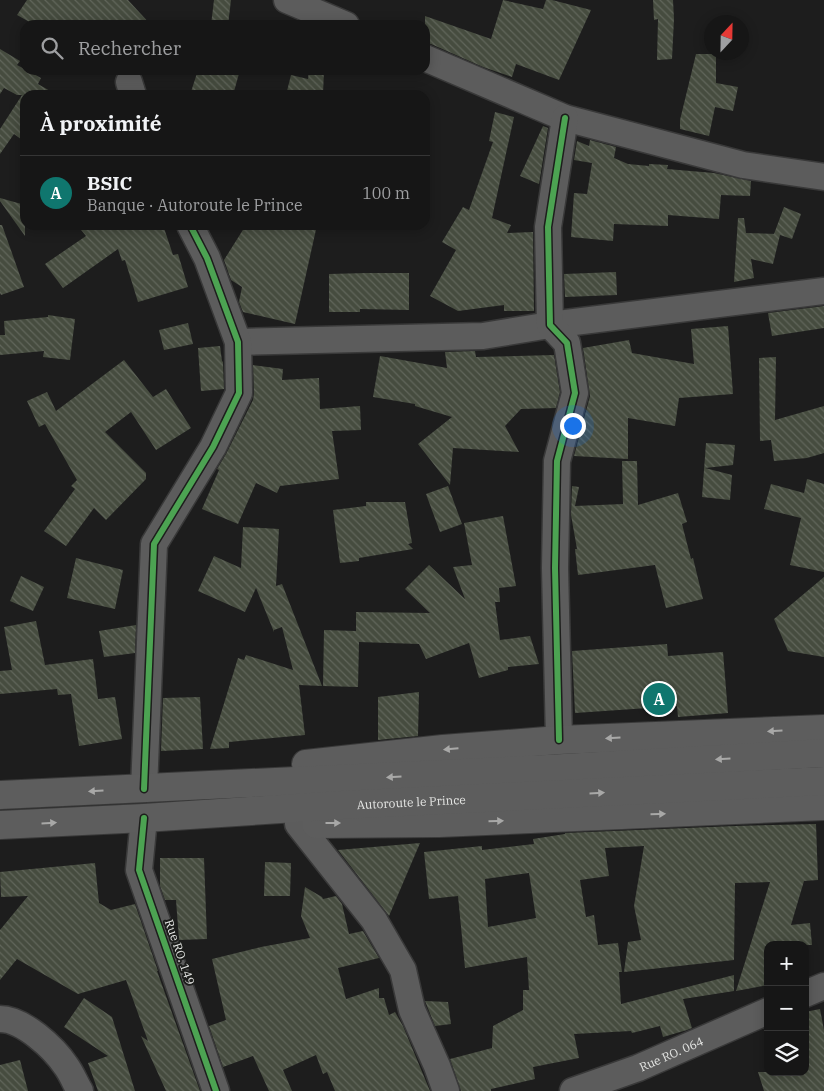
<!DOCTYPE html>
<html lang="fr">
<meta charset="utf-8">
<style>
:root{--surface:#161616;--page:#1f1f1f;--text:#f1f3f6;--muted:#9e9fa1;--line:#353535;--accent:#0f766e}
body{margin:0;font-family:"IBM Plex Serif",serif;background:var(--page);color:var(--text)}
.controls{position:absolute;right:15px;bottom:15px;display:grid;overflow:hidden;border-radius:10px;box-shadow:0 2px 12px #0003}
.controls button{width:45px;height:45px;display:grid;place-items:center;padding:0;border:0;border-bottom:1px solid var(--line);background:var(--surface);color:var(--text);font:25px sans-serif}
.compass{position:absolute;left:704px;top:15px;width:45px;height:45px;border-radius:50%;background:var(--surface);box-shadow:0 2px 12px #0003;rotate:22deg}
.you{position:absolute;left:572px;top:425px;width:18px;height:18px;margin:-12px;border:4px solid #fff;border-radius:50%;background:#1a73e8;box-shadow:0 0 0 8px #1a73e833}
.badge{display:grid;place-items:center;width:32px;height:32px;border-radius:50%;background:var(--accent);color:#fff;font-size:16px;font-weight:700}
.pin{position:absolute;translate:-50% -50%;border:2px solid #fff;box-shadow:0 1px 5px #0006}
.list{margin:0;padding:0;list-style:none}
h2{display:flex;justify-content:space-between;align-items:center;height:65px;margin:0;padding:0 20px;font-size:21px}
h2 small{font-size:16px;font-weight:400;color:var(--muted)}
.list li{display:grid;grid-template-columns:32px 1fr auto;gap:15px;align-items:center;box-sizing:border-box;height:75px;padding:0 20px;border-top:1px solid var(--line)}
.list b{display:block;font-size:19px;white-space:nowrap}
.list p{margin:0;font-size:16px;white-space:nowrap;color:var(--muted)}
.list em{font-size:16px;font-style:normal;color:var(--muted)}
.icon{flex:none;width:28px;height:28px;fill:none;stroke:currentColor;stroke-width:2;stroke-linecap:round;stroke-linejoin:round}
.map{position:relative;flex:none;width:824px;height:1091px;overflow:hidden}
.search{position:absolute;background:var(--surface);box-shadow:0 2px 12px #0003;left:20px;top:20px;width:410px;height:55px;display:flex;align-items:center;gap:12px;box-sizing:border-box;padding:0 18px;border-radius:15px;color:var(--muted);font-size:19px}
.panel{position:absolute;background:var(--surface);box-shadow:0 2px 12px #0003;left:20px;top:90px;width:410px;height:140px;border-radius:15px}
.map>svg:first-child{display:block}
.building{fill:url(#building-back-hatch);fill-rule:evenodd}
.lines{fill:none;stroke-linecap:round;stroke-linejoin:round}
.minor-casing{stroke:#393939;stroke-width:29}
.major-casing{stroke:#393939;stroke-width:30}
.minor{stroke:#5c5c5c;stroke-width:26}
.major{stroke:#5d5d5d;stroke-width:28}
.cycleway-casing{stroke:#1d1e1c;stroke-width:9}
.cycleway{stroke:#4ca352;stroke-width:6}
.oneway{fill:#a8a8a7}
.labels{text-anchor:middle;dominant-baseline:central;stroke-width:4;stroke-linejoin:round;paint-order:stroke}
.street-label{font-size:12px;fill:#e5e6e4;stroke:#1d1e1c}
</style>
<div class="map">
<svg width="824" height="1091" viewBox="0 0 824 1091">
<defs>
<pattern id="building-back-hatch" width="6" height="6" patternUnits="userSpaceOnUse" patternTransform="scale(1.25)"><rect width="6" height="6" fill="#464c3f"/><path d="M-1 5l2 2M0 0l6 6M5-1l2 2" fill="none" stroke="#61665b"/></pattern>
</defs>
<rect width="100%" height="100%" fill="#1d1d1d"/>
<g class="building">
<path d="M27 0H128L151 25H35L17 15Z"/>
<path d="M214 0H231L228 25H211Z"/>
<path d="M503 0 543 9 546 0H552L591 10 559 80 516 64 512 77 483 67 431 44 425 43V16L491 39Z"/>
<path d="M653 0H673L674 19 672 59 657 60 658 19 654 20Z"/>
<path d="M0 49 20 61 17 65 41 78 38 84 57 95H25V142L14 134 0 154V129L22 95H17L4 88 0 94Z"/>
<path d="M696 54H716V83L738 87 733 111 715 107 709 136 680 129V120Z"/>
<path d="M198 70H240L233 95H190Z"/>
<path d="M309 70H324L323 95H286L291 75 308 79Z"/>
<path d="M495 112 514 117 492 218 511 225 507 233 533 232 534 311H504V305L458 311 430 296 456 250 442 242 463 207 469 210 493 142 489 141Z"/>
<path d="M543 126 548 128 539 184 520 176Z"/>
<path d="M590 140 616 147 614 158 628 164 649 166V164L668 165 667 169 714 173 751 181 750 196 721 195 719 219 668 215V226L614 224 613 241 571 237 574 193 587 194 592 163 574 160 577 141 589 146Z"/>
<path d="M0 198 25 205V236L0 201Z"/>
<path d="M784 207 801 214 792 239 780 235 773 264 751 259 754 278 734 282 738 218H744L746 233 777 234H774Z"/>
<path d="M0 225H2L24 287 1 295 0 293Z"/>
<path d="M77 225H163L173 255 178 254 188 287 138 302 125 260 122 261 118 249 63 288 45 264 86 236Z"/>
<path d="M246 225H317L295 324 243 312 239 302 242 287 231 280 224 260Z"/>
<path d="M616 272 617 295 565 297 564 274Z"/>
<path d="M366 273H409V310L360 309V312H329V274Z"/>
<path d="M824 306V328L772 336 768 313Z"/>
<path d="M48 315 75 319 70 360 43 357 44 351 0 355V335H5L4 321 48 317Z"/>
<path d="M188 323 193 344 164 350 159 330Z"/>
<path d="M728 326 733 394 679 398 675 426 628 418V459L574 456 590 396 583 348 629 340 632 353 694 364 691 329Z"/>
<path d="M220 346 222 361 223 362 224 389 201 391 198 348Z"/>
<path d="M475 351 476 357 554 355 560 392 556 408 521 409 505 426 519 452 453 448 450 485 418 444 452 417 415 406V404L373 397 380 356 447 368 445 352Z"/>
<path d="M776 357 775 420 824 406V453L807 458 774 461 771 440 760 441 759 358Z"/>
<path d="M124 360 153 397 166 389 191 428 156 450 131 412 105 432 146 473V479L106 520 94 508 66 546 44 531 75 489 71 486 77 480 45 424 39 427 27 401 47 392 56 411Z"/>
<path d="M253 365 283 369 282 380 319 378 320 409 360 406 361 430 332 431 339 479 280 486 277 493 256 483 238 524 202 509 219 470 217 469 226 454 253 400 254 393Z"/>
<path d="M706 443 735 445 733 465 705 468 732 475 730 500 702 497Z"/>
<path d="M622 461H637L638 505 678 493 687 522 682 524 691 559 693 558 703 599 666 608 655 565 578 575 575 549H577L571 515 572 486 579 487 575 506 623 504Z"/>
<path d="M807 479 824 484V572L790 565 801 518 764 509 771 484 804 493Z"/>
<path d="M448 486 462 524 440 532 426 494Z"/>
<path d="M366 502H405L412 543 408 544 413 549 359 558V561L340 563 333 510 366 506Z"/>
<path d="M503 516 516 586 499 588 500 602H495L500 640 530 636 539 664 508 667V670L479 678 469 643 426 659 419 644 359 642 358 687 323 686 324 630 356 631V612L430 613 405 589 429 565 465 599 453 567 472 565 464 523Z"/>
<path d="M243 527 279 529 276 586 282 584 322 686 299 685 305 735 229 742V748L210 749 238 658 244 660 246 655 293 670 282 627 274 630V632L256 588 245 612 198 591 214 556 241 568Z"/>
<path d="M76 558 123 570 115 609 67 598Z"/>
<path d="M21 576 44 587 33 611 10 601Z"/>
<path d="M824 577V657L788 651 774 619Z"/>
<path d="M36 621 45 665 93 659 98 699 115 697 122 739 79 746 71 694 58 695 57 689 0 694V671L12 670 4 627Z"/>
<path d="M136 625 135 653 104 657 99 631Z"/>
<path d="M667 644 668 656 723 652 728 713 678 717 677 706 575 713 572 651Z"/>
<path d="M419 692 418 736 378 740V697Z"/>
<path d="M200 697 203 749 161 751 163 698Z"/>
<path d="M816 824 818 880 804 881 791 925 810 923 812 945H768V985L736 991 770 882 735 883 734 960 624 972 628 942 641 940 634 906 644 846 605 848 609 876 580 880 586 917 594 915 598 945 618 943 622 972H619L621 1004 734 975V991L683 999 692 1028 687 1030 663 1037 660 1026 632 1033 631 1031 574 1034 579 1058 533 1067 535 1079 491 1089V1091H461L450 1059 492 1048 493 1026 523 1010V990H529L527 957 465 968 458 896 429 899 424 852 482 846V850L534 844 533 839 565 834V833L735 826ZM529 873 536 918 488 927 485 879Z"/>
<path d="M420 843 389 916 338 850Z"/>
<path d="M160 858H204L207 939 179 940 176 900H165L160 886Z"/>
<path d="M265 862 291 863 290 896H264Z"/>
<path d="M95 863 99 903 111 910 135 904 158 971H157L200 1091H166L141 1036 148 1041 126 980 78 994 17 959 0 980V930L28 896 1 897 0 872Z"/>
<path d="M305 887 322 897 323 899 336 896 342 904 349 934 363 931 379 958 338 968 346 999 379 988V998H384L389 1015 395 1012 403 1026 430 1091H335L327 1072 323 1074 316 1055 283 1070 292 1091H269L253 1056 223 1067 209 1026 226 1020 212 959 261 947 310 938 301 916Z"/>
<path d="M84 998 112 1017 135 1091H98L88 1063 108 1056 64 1027Z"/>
<path d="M425 1001 448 1002 451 1024 435 1026Z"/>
<path d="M820 1009 824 1030V1091H764L758 1072H805V1012Z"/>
<path d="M20 1060 28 1091H0V1065Z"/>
</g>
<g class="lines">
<defs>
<g id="minor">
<path d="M287 0 346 25"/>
<path d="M425 58 565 118 743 165 824 177"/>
<path d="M129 82 133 95"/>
<path d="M238 342 483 336 550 325 824 291"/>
<path d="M559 740 555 568 557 461 575 393 567 343 550 325 548 227 565 118"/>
<path d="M144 789 154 544 213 447 239 393 238 342 207 258 190 225"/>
<path d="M144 818 139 870 216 1091"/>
<path d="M298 824 374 920 403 970 412 1010 437 1066 446 1091"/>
<path d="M805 994 824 986"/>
<path d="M0 1019C23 1019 54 1048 66 1066 72 1074 75 1083 80 1091"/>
<path id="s1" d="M573 1091 638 1068 768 1011"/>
</g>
<g id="major">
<path d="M306 764 443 749 559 740 824 729"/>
<path d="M0 795 547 769 824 753"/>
<path d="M316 824 439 823 824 806"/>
<path id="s2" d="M0 825 144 818 342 805 824 781"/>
</g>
</defs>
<use href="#minor" class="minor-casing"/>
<use href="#major" class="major-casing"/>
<use href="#minor" class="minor"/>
<use href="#major" class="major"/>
<defs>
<g id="cycleway">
<path d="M559 740 555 568 557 461 575 393 567 343 550 325 548 227 565 118"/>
<path d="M144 789 154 544 213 447 239 393 238 342 207 258 190 225"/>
<path d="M144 818 139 870 216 1091"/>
</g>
</defs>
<use href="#cycleway" class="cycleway-casing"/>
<use href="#cycleway" class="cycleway"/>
</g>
<defs><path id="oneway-solid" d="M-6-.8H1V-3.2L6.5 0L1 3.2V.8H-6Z" transform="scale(1.25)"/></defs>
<g class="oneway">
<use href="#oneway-solid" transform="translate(775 731) rotate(177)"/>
<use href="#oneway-solid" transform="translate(613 738) rotate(177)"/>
<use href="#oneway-solid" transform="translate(451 749) rotate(175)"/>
<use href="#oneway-solid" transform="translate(723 759) rotate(177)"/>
<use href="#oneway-solid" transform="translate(394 777) rotate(177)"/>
<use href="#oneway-solid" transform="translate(96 791) rotate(177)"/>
<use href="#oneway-solid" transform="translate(597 793) rotate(-3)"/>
<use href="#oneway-solid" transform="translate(658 814) rotate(-2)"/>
<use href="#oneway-solid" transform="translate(496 821) rotate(-2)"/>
<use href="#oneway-solid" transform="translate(49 823) rotate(-3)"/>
<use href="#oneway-solid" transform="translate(333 823)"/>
</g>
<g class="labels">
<g class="street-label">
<text stroke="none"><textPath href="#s2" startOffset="412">Autoroute le Prince</textPath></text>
<text transform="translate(180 952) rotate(71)">Rue RO. 149</text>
<text stroke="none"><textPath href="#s1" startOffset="105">Rue RO. 064</textPath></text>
</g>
</g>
</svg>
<div class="controls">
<button>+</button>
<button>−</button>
<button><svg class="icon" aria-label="layers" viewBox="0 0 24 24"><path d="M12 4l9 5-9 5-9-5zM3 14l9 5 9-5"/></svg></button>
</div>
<svg class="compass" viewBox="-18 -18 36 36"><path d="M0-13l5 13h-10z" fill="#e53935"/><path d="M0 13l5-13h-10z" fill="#9e9fa1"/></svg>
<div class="you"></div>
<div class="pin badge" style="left:659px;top:699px">A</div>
<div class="search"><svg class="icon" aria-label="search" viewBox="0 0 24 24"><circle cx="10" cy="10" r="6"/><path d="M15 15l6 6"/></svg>Rechercher</div>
<section class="panel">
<h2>À proximité<small></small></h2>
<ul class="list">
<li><span class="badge">A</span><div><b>BSIC</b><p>Banque · Autoroute le Prince</p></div><em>100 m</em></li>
</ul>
</section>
</div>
